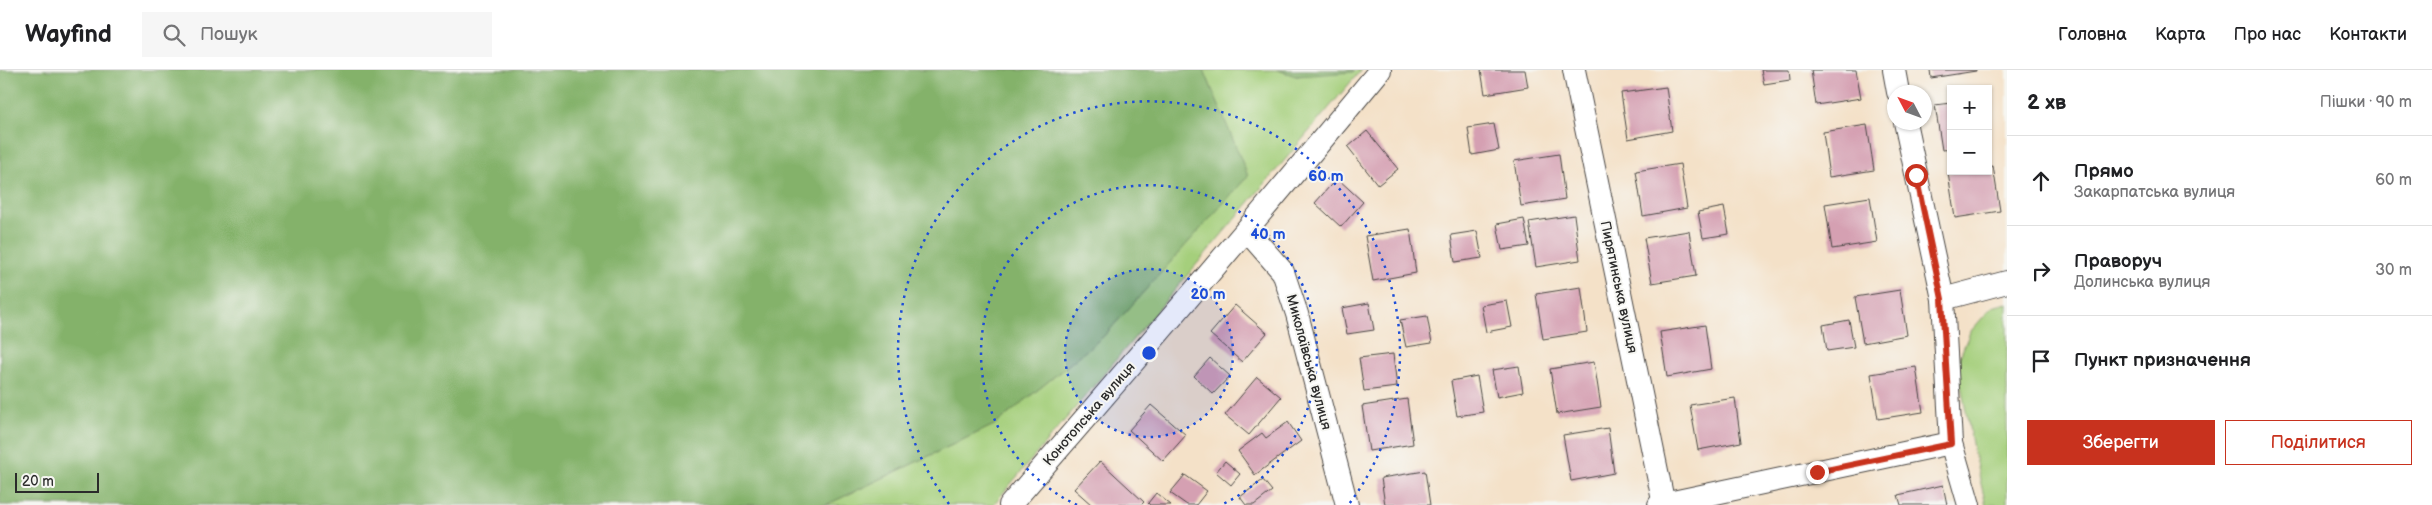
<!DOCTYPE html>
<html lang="uk">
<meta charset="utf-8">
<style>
:root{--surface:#fff;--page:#f6f6f6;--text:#202124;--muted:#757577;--line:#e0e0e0;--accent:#c8321e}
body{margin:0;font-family:"Balsamiq Sans",sans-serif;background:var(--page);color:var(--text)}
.controls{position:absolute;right:15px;top:15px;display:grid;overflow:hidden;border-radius:0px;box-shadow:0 1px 4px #0004}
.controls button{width:45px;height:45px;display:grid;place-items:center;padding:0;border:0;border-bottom:1px solid var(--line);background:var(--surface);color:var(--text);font:25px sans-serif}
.compass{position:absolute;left:1887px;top:15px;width:45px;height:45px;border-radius:50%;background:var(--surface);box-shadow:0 1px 4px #0004;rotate:311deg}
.scale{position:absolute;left:15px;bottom:12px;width:84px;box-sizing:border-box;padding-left:5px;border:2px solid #2b2b2b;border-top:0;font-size:14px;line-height:18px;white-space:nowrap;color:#2b2b2b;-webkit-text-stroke:4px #f6f6f2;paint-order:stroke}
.stop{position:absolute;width:15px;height:15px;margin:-11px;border:4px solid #c8321e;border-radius:50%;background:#fff}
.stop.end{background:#c8321e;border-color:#fff;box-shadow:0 1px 5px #0008}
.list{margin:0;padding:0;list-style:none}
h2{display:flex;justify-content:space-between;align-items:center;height:65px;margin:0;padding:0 20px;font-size:21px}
h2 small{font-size:16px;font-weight:400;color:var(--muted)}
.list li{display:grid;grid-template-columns:32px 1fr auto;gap:15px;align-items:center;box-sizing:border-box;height:90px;padding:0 20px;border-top:1px solid var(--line)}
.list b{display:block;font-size:19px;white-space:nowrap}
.list p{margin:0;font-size:16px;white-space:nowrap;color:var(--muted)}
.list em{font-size:16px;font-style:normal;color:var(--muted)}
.actions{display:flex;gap:10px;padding:15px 20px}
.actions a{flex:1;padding:11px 0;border:1px solid var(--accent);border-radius:0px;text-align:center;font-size:18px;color:var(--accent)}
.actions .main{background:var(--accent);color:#fff}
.icon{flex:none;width:28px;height:28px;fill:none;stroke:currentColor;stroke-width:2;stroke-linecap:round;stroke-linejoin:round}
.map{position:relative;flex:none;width:2007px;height:435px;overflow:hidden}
header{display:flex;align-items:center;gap:30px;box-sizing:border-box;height:70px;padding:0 25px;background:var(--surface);border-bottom:1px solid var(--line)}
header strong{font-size:24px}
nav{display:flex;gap:28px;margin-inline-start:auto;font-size:18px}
.search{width:350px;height:45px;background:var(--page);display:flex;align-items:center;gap:12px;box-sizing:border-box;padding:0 18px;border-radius:0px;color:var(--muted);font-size:19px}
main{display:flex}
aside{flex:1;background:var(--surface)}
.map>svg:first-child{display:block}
.green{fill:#a5cf7b;stroke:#687d53}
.forest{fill:#84b26b;stroke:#586e4b}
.building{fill:#d5a0b2}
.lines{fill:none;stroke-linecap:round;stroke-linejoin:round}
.minor-casing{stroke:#494643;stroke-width:24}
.minor{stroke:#fff;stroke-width:22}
.route{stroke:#c8321e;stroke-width:6}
.ring{fill:none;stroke:#1d4ed8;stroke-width:2.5;stroke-dasharray:2.5 5}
.labels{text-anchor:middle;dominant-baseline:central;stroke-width:4;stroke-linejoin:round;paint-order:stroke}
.street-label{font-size:14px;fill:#2b2b2b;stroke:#f6f6f2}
.centre{fill:#1d4ed8;stroke:#f6f6f2;stroke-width:2.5}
.ring-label{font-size:15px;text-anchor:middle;font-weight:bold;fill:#1d4ed8;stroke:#f6f6f2;stroke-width:4;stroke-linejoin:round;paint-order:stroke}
</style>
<header>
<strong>Wayfind</strong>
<div class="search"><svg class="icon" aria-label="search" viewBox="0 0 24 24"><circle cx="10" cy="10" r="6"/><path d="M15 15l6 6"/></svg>Пошук</div>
<nav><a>Головна</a><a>Карта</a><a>Про нас</a><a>Контакти</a></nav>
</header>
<main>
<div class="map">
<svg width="2007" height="435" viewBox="0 0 2007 435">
<rect width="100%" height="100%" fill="#f6f6f2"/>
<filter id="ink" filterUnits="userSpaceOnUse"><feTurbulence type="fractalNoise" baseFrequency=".02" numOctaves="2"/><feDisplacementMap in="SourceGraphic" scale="10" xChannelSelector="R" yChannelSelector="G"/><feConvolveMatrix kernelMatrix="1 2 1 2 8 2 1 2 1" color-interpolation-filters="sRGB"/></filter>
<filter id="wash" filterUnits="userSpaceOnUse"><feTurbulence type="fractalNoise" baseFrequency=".0096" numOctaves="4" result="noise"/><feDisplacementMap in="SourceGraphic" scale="20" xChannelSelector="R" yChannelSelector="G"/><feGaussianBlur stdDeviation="1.12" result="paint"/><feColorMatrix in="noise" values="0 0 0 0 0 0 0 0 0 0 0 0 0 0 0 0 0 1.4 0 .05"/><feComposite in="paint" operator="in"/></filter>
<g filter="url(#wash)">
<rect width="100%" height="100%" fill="#f4e1c8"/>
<g class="green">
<path d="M1204 0H1278L1296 6 1361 0 993 435H826L996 354 1105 265 1247 106Z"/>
<path d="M2007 233V435H1986L1974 384 1957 294 1970 262 1992 237Z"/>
</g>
<g class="forest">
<path d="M0 0H1204L1248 106 1105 265 996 354 826 435H0Z"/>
<path d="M1278 0H1354L1353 2 1296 6Z"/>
</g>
<g id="blocks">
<g class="building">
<path d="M1481 0H1525L1528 17 1485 24Z"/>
<path d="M1761 0H1789L1790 10 1764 14Z"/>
<path d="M1811 0H1856L1861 28 1816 35Z"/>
<path d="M1930 0H1976V1L1931 8Z"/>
<path d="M1666 17 1672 61 1628 69 1621 23Z"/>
<path d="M1951 33V79L1942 80 1935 35Z"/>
<path d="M1494 54 1499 80 1472 85 1468 58Z"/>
<path d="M1867 55 1874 100 1829 107 1823 62Z"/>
<path d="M1367 61 1398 99 1378 115 1348 77Z"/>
<path d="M1559 84 1565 129 1521 136 1514 91Z"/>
<path d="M1680 94 1687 138 1643 146 1636 101Z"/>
<path d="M1993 96 2000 141 1955 148 1948 103 1988 101V97Z"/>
<path d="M1337 108 1363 132 1341 157 1315 133Z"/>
<path d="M1870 127 1877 172 1832 179 1825 134Z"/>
<path d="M1724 137 1729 164 1703 168 1698 142Z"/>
<path d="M1574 145 1580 190 1536 197 1529 152Z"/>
<path d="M1524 149 1529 176 1502 180 1497 154Z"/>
<path d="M1410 159 1416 203 1373 211 1365 166Z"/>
<path d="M1477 161 1482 188 1455 192 1451 165Z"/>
<path d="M1689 161 1696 206 1652 213 1644 168Z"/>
<path d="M1581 217 1587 262 1543 269 1536 224Z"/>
<path d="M1900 220 1907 265 1863 273 1855 227Z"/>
<path d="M1507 231 1512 257 1486 262 1481 235Z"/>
<path d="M1369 233 1374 260 1347 264 1342 238Z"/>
<path d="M1235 235 1267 263 1242 292 1210 264Z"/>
<path d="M1427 246 1432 273 1406 277 1400 250Z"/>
<path d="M1849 250 1854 277 1827 281 1823 255Z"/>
<path d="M1705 255 1711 299 1667 307 1660 262Z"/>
<path d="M1393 284 1397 317 1364 321 1359 288Z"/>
<path d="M1210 288 1230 306 1213 324 1194 306Z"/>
<path d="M1594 292 1601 337 1557 344 1550 299Z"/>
<path d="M1519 296 1523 322 1497 327 1492 300Z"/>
<path d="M1916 297 1923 342 1878 349 1871 304Z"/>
<path d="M1477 306 1483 342 1457 346 1451 311Z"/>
<path d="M1257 307 1281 327 1249 365 1225 345Z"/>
<path d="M1735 328 1741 372 1698 380 1690 335Z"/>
<path d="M1407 329 1413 374 1369 381 1362 336Z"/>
<path d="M1151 335 1186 365 1163 391 1129 360Z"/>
<path d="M1288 352 1301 371 1255 405 1238 381 1262 363 1266 368Z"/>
<path d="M1608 358 1614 403 1571 411 1563 365Z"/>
<path d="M1100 391 1144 432 1141 435H1092L1074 419Z"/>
<path d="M1225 391 1240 404 1231 415 1216 402Z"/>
<path d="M1425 401 1430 435H1385L1381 408Z"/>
<path d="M1185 405 1207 421 1196 435H1187L1170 423Z"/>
<path d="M1263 410 1272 421 1254 435H1246L1240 427Z"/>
<path d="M1943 415 1947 435H1901L1898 425Z"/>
<path d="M1156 423 1171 435H1150L1148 433Z"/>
</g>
</g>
</g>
<g filter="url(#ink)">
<use href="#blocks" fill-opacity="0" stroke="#494643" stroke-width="1"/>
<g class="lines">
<defs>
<g id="minor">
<path d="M1574 0 1664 435"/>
<path d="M1894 0 1898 22"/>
<path d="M1905 52 1943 229 1951 373 1969 435"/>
<path d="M1248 162 1283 202 1297 244 1347 435"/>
<path d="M1943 229 2007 212"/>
<path d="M1010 435C1135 291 1259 147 1380 0"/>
<path d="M1659 435 1951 373"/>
</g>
</defs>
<use href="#minor" class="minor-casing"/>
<use href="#minor" class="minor"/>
</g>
</g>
<g class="lines" filter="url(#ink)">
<path class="route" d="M1817 402 1951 374 1942 229 1916 105"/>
</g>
<circle cx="1149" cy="283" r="84" fill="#1d4ed8" fill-opacity=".12"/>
<g class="ring">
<circle cx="1149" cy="283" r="84"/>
<path d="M1077 435A168 168 0 1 1 1221 435"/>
<path d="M949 434A251 251 0 1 1 1349 434"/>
</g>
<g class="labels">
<g class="street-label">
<text transform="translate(1619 217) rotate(78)">Пирятинська вулиця</text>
<text transform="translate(1309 292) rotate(75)">Миколаївська вулиця</text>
<text transform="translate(1089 344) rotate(-49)">Конотопська вулиця</text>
</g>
</g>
<circle cx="1149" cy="283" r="8" class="centre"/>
<g class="ring-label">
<text x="1326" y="111">60 m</text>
<text x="1268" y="169">40 m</text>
<text x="1208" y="229">20 m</text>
</g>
</svg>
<div class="controls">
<button>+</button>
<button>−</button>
</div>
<svg class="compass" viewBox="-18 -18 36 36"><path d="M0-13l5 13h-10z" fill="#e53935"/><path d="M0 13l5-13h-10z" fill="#757577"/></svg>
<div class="scale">20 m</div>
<div class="stop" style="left:1916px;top:105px"></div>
<div class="stop end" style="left:1817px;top:402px"></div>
</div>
<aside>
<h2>2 хв<small>Пішки · 90 m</small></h2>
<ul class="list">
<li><svg class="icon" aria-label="ahead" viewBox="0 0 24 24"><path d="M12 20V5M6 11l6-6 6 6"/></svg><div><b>Прямо</b><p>Закарпатська вулиця</p></div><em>60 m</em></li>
<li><svg class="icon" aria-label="right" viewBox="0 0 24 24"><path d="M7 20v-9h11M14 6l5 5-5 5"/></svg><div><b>Праворуч</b><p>Долинська вулиця</p></div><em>30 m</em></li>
<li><svg class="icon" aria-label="arrive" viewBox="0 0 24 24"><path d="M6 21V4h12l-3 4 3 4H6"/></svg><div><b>Пункт призначення</b></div></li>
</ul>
<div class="actions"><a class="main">Зберегти</a><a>Поділитися</a></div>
</aside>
</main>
